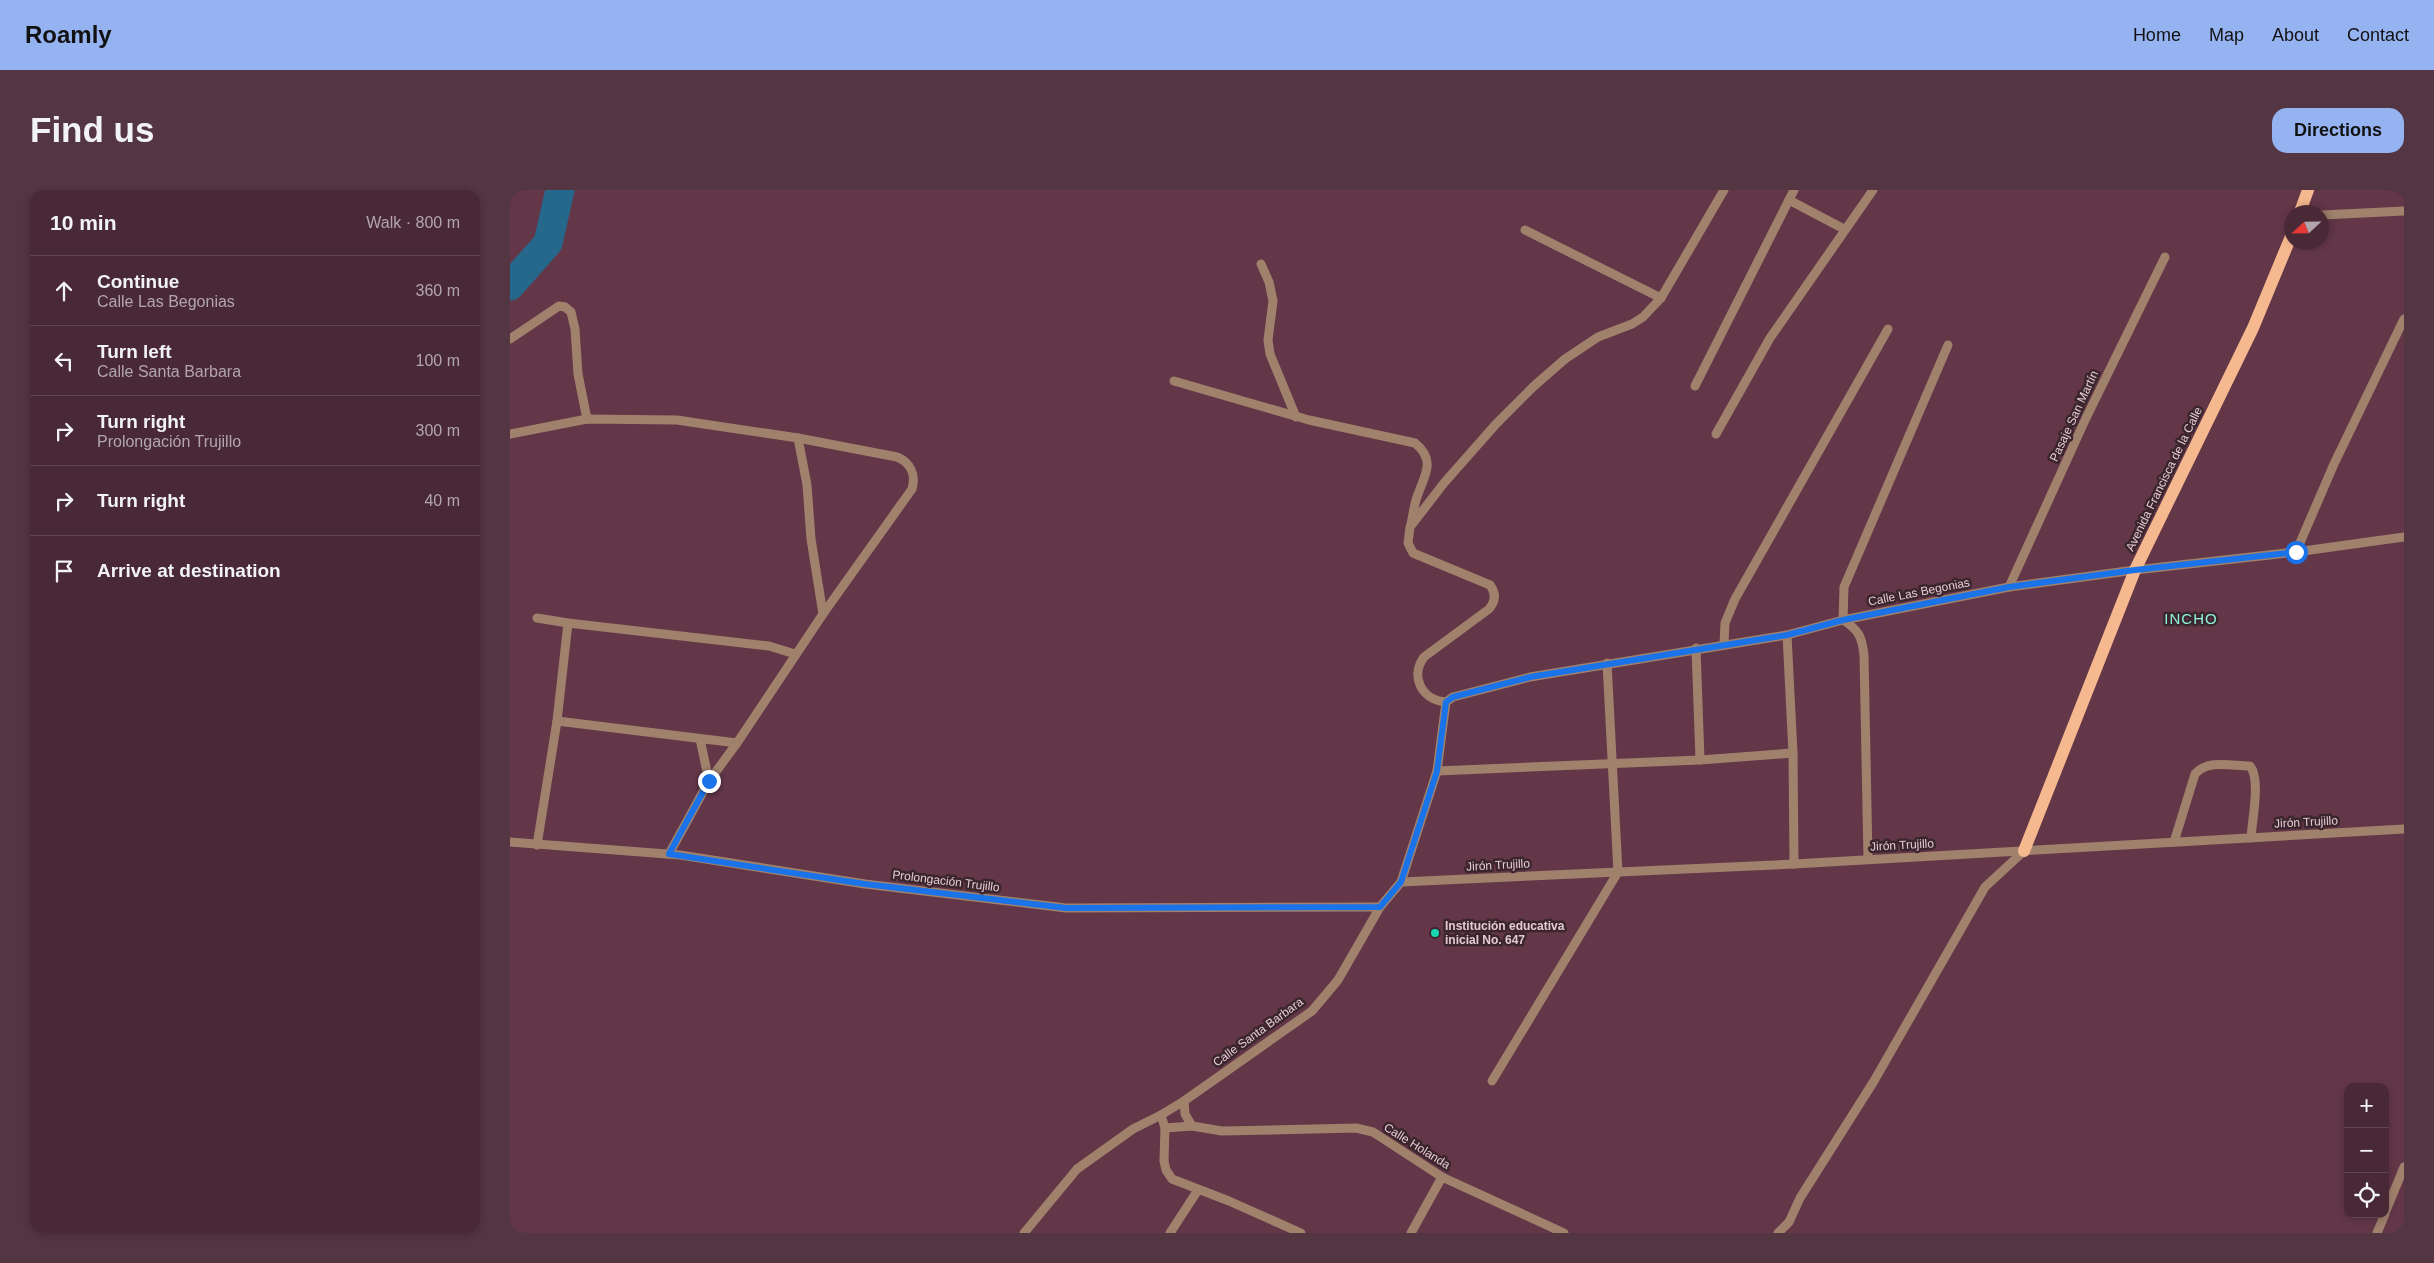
<!DOCTYPE html>
<meta charset="utf-8">
<style>
:root{--surface:#4a2936;--page:#543542;--text:#f1f3f6;--muted:#b2a6ad;--line:#614551;--accent:#95b2f1}
body{margin:0;font-family:Arial,sans-serif;background:var(--page);color:var(--text)}
.controls{position:absolute;right:15px;bottom:15px;display:grid;overflow:hidden;border-radius:10px;box-shadow:0 2px 8px #0003}
.controls button{width:45px;height:45px;display:grid;place-items:center;padding:0;border:0;border-bottom:1px solid var(--line);background:var(--surface);color:var(--text);font:25px sans-serif}
.compass{position:absolute;left:1774px;top:15px;width:45px;height:45px;border-radius:50%;background:var(--surface);box-shadow:0 2px 8px #0003;rotate:248deg}
.stop{position:absolute;width:15px;height:15px;margin:-11px;border:4px solid #1a73e8;border-radius:50%;background:#fff}
.stop.end{background:#1a73e8;border-color:#fff;box-shadow:0 1px 5px #0008}
.list{margin:0;padding:0;list-style:none}
h2{display:flex;justify-content:space-between;align-items:center;height:65px;margin:0;padding:0 20px;font-size:21px}
h2 small{font-size:16px;font-weight:400;color:var(--muted)}
.list li{display:grid;grid-template-columns:32px 1fr auto;gap:15px;align-items:center;box-sizing:border-box;height:70px;padding:0 20px;border-top:1px solid var(--line)}
.list b{display:block;font-size:19px;white-space:nowrap}
.list p{margin:0;font-size:16px;white-space:nowrap;color:var(--muted)}
.list em{font-size:16px;font-style:normal;color:var(--muted)}
.icon{flex:none;width:28px;height:28px;fill:none;stroke:currentColor;stroke-width:2;stroke-linecap:round;stroke-linejoin:round}
.map{position:relative;flex:none;width:1894px;height:1043px;overflow:hidden;border-radius:15px}
header{display:flex;align-items:center;gap:30px;box-sizing:border-box;height:70px;padding:0 25px;background:var(--accent);color:#111}
header strong{font-size:24px}
nav{display:flex;gap:28px;margin-inline-start:auto;font-size:18px}
.intro{display:flex;align-items:center;justify-content:space-between;box-sizing:border-box;height:120px;padding:0 30px}
h1{margin:0;font-size:35px}
.button{padding:12px 22px;border-radius:15px;background:var(--accent);color:#111;font-size:18px;font-weight:700}
main{display:flex;gap:30px;padding:0 30px}
aside{flex:1;background:var(--surface);border-radius:15px;box-shadow:0 2px 8px #0003}
.map>svg:first-child{display:block}
.lines{fill:none;stroke-linecap:round;stroke-linejoin:round}
.river{stroke:#26688b;stroke-width:29}
.minor{stroke:#a0816c;stroke-width:9}
.major{stroke:#f6b88e;stroke-width:12}
.route{stroke:#1a73e8;stroke-width:6}
.poi-dot{fill:#19d5b2;stroke:#3b262e;stroke-width:2}
.labels{text-anchor:middle;dominant-baseline:central;stroke-width:5;stroke-linejoin:round;paint-order:stroke}
.street-label{font-size:12px;fill:#e5cad3;stroke:#3b262e}
.poi-label{font-size:12px;font-weight:bold;fill:#e5cad3;stroke:#3b262e;text-anchor:start}
.quarter-label{font-size:15px;letter-spacing:1px;fill:#8ff1d7;stroke:#3b262e}
</style>
<header>
<strong>Roamly</strong>
<nav><a>Home</a><a>Map</a><a>About</a><a>Contact</a></nav>
</header>
<div class="intro"><h1>Find us</h1><a class="button">Directions</a></div>
<main>
<aside>
<h2>10 min<small>Walk · 800 m</small></h2>
<ul class="list">
<li><svg class="icon" aria-label="ahead" viewBox="0 0 24 24"><path d="M12 20V5M6 11l6-6 6 6"/></svg><div><b>Continue</b><p>Calle Las Begonias</p></div><em>360 m</em></li>
<li><svg class="icon" aria-label="left" viewBox="0 0 24 24"><path d="M17 20v-9H6M10 6l-5 5 5 5"/></svg><div><b>Turn left</b><p>Calle Santa Barbara</p></div><em>100 m</em></li>
<li><svg class="icon" aria-label="right" viewBox="0 0 24 24"><path d="M7 20v-9h11M14 6l5 5-5 5"/></svg><div><b>Turn right</b><p>Prolongación Trujillo</p></div><em>300 m</em></li>
<li><svg class="icon" aria-label="right" viewBox="0 0 24 24"><path d="M7 20v-9h11M14 6l5 5-5 5"/></svg><div><b>Turn right</b></div><em>40 m</em></li>
<li><svg class="icon" aria-label="arrive" viewBox="0 0 24 24"><path d="M6 21V4h12l-3 4 3 4H6"/></svg><div><b>Arrive at destination</b></div></li>
</ul>
</aside>
<div class="map">
<svg width="1894" height="1043" viewBox="0 0 1894 1043">
<rect width="100%" height="100%" fill="#633748"/>
<g class="lines">
<path class="river" d="M0 96 38 53 50 0"/>
<g class="minor">
<path d="M1279 10 1334 39"/>
<path d="M1812 25 1894 21"/>
<path d="M1015 40 1151 108"/>
<path d="M751 74 759 92 763 111 758 150 760 164 786 227"/>
<path d="M0 149 49 116 55 117 61 122 65 139 68 184 77 229"/>
<path d="M664 191 799 230 905 253C927 271 914 286 907 307 904 315 903 325 901 334"/>
<path d="M1185 196 1284 0"/>
<path d="M0 244 77 229 167 230 288 248 387 267C401 273 406 285 402 299L313 424 227 553 199 591 159 664"/>
<path d="M1206 244 1260 148 1363 0"/>
<path d="M288 248 297 295 301 349 313 424"/>
<path d="M1786 362 1824 274 1894 129"/>
<path d="M1499 397 1576 228 1655 67"/>
<path d="M27 428 58 433 259 456 285 464"/>
<path d="M1277 445 1283 563 1284 674"/>
<path d="M1214 454 1215 433 1225 409 1378 139"/>
<path d="M1186 458 1190 570"/>
<path d="M936 512 943 507 1020 487 1277 445 1333 430 1499 397 1625 380 1786 362 1894 347"/>
<path d="M936 512C911 510 900 486 914 467L979 419C986 411 986 403 980 395L903 363 898 353 900 337 934 293 986 234 1024 196 1055 169 1088 147 1122 134 1133 127 1151 108 1214 0"/>
<path d="M47 531 227 553"/>
<path d="M190 549 199 591"/>
<path d="M927 581 1190 570 1283 563"/>
<path d="M0 652 170 665 355 694 556 718 870 717"/>
<path d="M1664 652 1685 584C1698 569 1722 576 1740 576 1751 589 1742 630 1741 648"/>
<path d="M27 655 47 531 58 433"/>
<path d="M1358 669 1354 465C1352 447 1349 440 1333 430L1334 397 1438 155"/>
<path d="M891 692 1284 674 1894 639"/>
<path d="M982 891 1108 682 1097 473"/>
<path d="M674 911 675 924 682 936"/>
<path d="M651 925 655 938 654 971 656 980 662 989 719 1011 791 1043"/>
<path d="M655 938 682 936 712 941 846 938 863 942 932 987 1054 1043"/>
<path d="M1875 1023 1894 977"/>
<path d="M514 1043 567 979 623 939 651 925 674 911 802 821 828 790 870 717 891 692 927 581 936 512"/>
<path d="M660 1043 688 1000"/>
<path d="M901 1043 932 987"/>
<path d="M1268 1043 1279 1032 1290 1008 1364 891 1475 697 1514 661"/>
<path d="M1867 1043 1875 1024"/>
</g>
<g class="major">
<path d="M1790 22 1798 0"/>
<path d="M1514 661 1625 380 1743 138 1782 44"/>
</g>
</g>
<g class="lines">
<path class="route" d="M199 591 159 664 355 694 556 718 870 717 891 692 927 581 936 512 943 507 1020 487 1277 445 1333 430 1499 397 1625 380 1786 362"/>
</g>
<circle class="poi-dot" cx="925" cy="743" r="5"/>
<g class="labels">
<g class="street-label">
<text transform="translate(1564 226) rotate(-65)">Pasaje San Martín</text>
<text transform="translate(1654 289) rotate(-64)">Avenida Francisca de la Calle</text>
<text transform="translate(1409 402) rotate(-11)">Calle Las Begonias</text>
<text transform="translate(1796 632) rotate(-3)">Jirón Trujillo</text>
<text transform="translate(1392 655) rotate(-3)">Jirón Trujillo</text>
<text transform="translate(988 675) rotate(-3)">Jirón Trujillo</text>
<text transform="translate(436 691) rotate(7)">Prolongación Trujillo</text>
<text transform="translate(748 842) rotate(-36)">Calle Santa Barbara</text>
<text transform="translate(907 956) rotate(32)">Calle Holanda</text>
</g>
<g class="poi-label">
<text x="935" y="736">Institución educativa<tspan x="935" dy="14">inicial No. 647</tspan></text>
</g>
<g class="quarter-label">
<text x="1681" y="428">INCHO</text>
</g>
</g>
</svg>
<div class="controls">
<button>+</button>
<button>−</button>
<button><svg class="icon" aria-label="locate" viewBox="0 0 24 24"><circle cx="12" cy="12" r="6"/><path d="M12 2v4M12 18v4M2 12h4M18 12h4"/></svg></button>
</div>
<svg class="compass" viewBox="-18 -18 36 36"><path d="M0-13l5 13h-10z" fill="#e53935"/><path d="M0 13l5-13h-10z" fill="#b2a6ad"/></svg>
<div class="stop" style="left:1786px;top:362px"></div>
<div class="stop end" style="left:199px;top:591px"></div>
</div>
</main>
